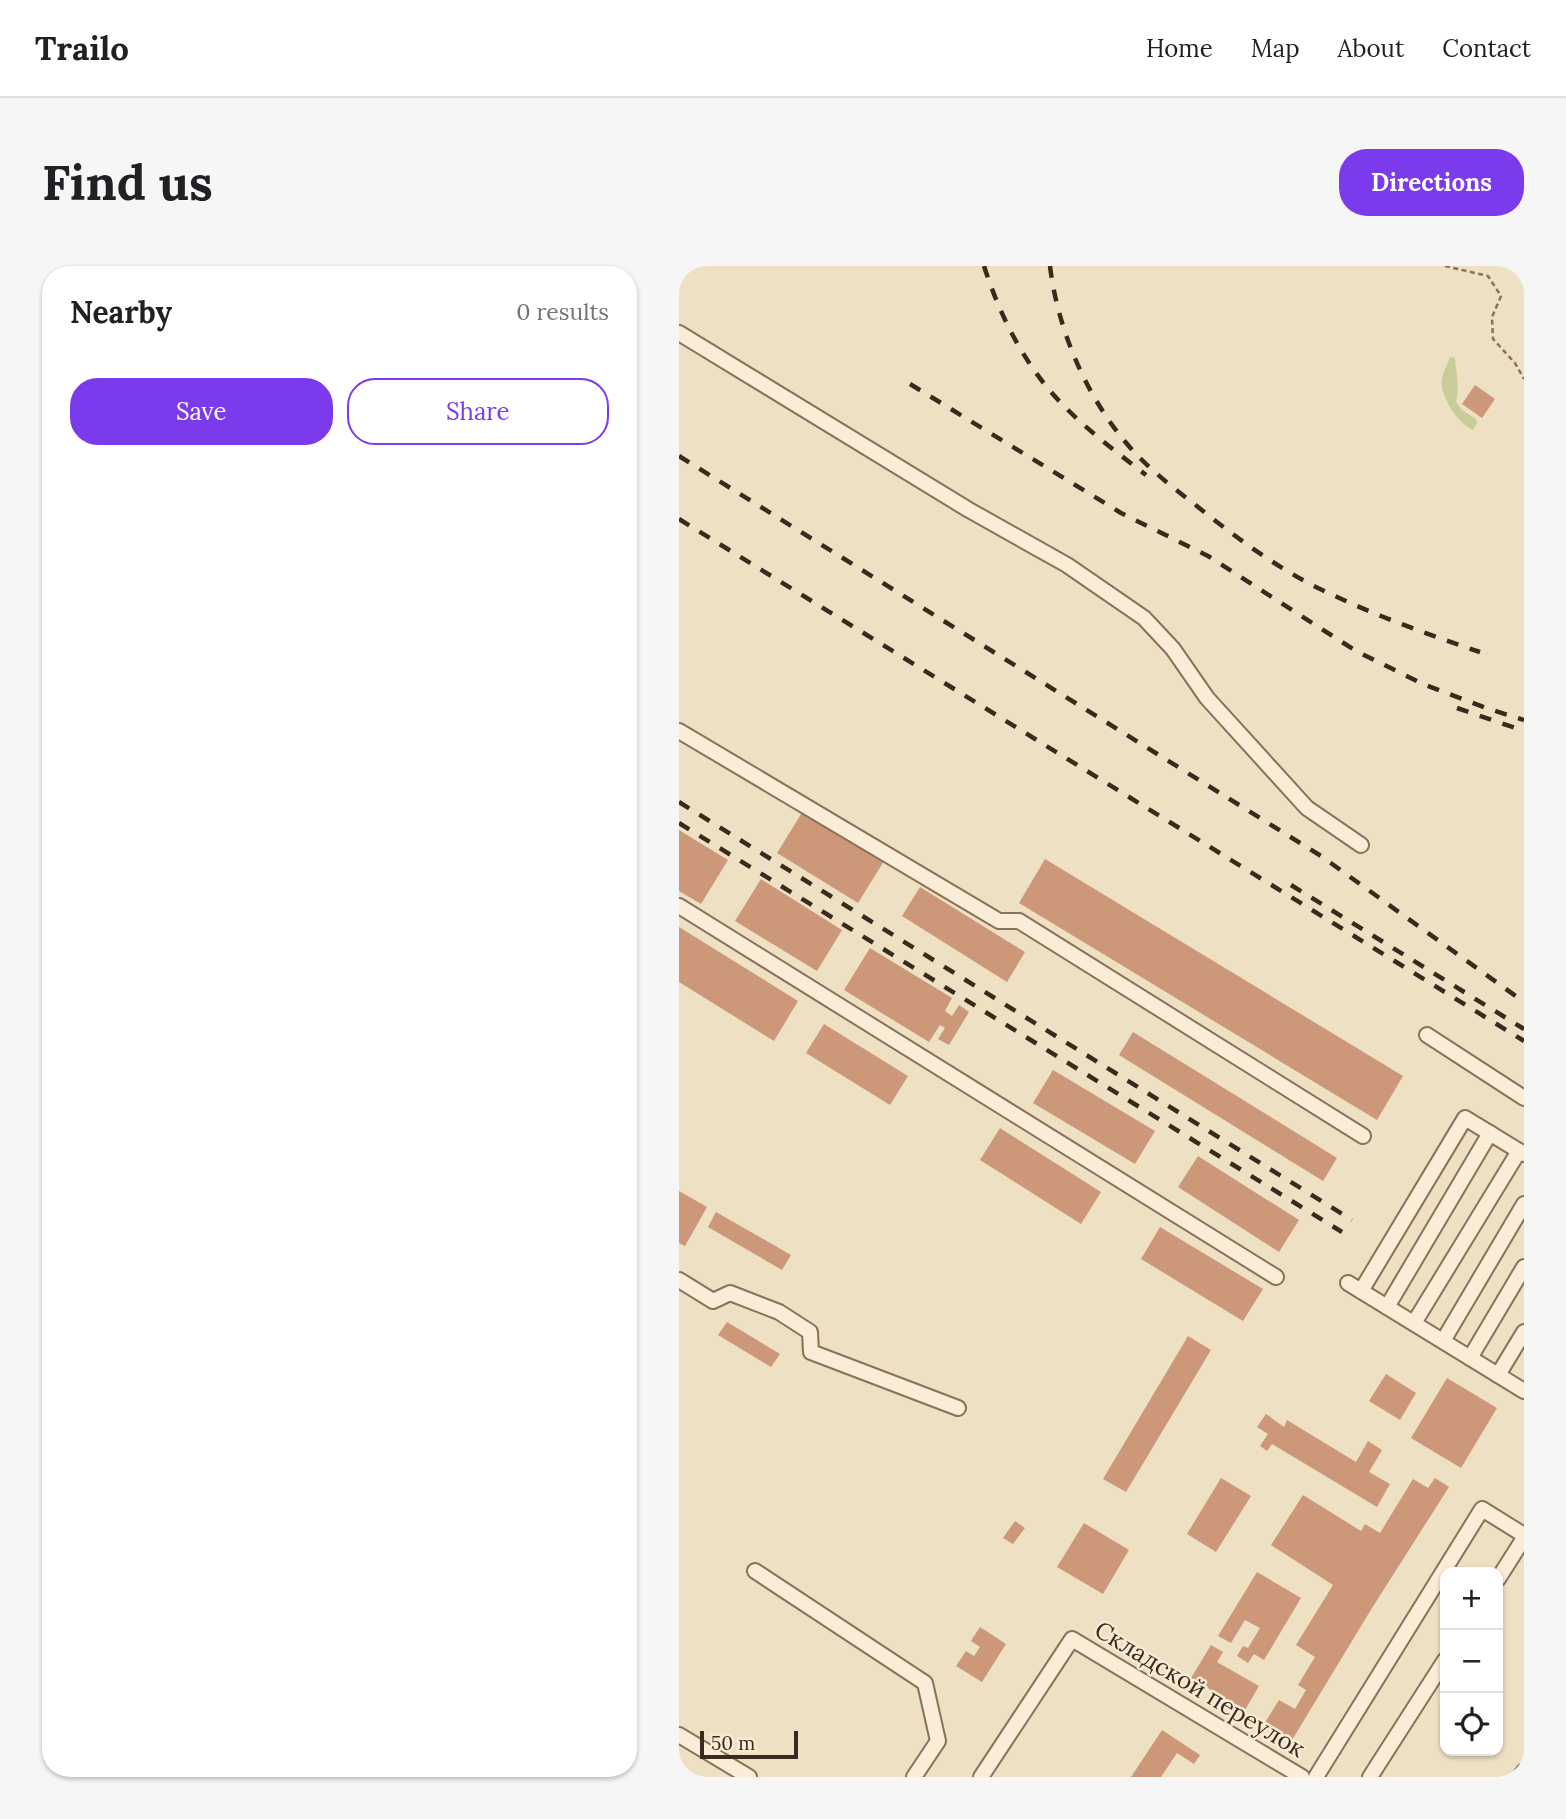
<!DOCTYPE html>
<meta charset="utf-8">
<style>
:root{--surface:#fff;--page:#f6f6f6;--text:#202124;--muted:#757577;--line:#e0e0e0;--accent:#7c3aed}
body{margin:0;font-family:Lora,serif;background:var(--page);color:var(--text)}
.controls{position:absolute;right:21px;bottom:21px;display:grid;overflow:hidden;border-radius:14px;box-shadow:0 2px 5px #0004}
.controls button{width:63px;height:63px;display:grid;place-items:center;padding:0;border:0;border-bottom:2px solid var(--line);background:var(--surface);color:var(--text);font:35px sans-serif}
.scale{position:absolute;left:21px;bottom:18px;width:98px;box-sizing:border-box;padding-left:7px;border:4px solid #392a1e;border-top:0;font-size:19px;line-height:24px;white-space:nowrap;color:#392a1e;-webkit-text-stroke:5px #f6ead3;paint-order:stroke}
.list{margin:0;padding:0;list-style:none}
h2{display:flex;justify-content:space-between;align-items:center;height:91px;margin:0;padding:0 28px;font-size:30px}
h2 small{font-size:23px;font-weight:400;color:var(--muted)}
.actions{display:flex;gap:14px;padding:21px 28px}
.actions a{flex:1;padding:16px 0;border:2px solid var(--accent);border-radius:28px;text-align:center;font-size:24px;color:var(--accent)}
.actions .main{background:var(--accent);color:#fff}
.icon{flex:none;width:38px;height:38px;fill:none;stroke:currentColor;stroke-width:2;stroke-linecap:round;stroke-linejoin:round}
.map{position:relative;flex:none;width:845px;height:1511px;overflow:hidden;border-radius:28px}
header{display:flex;align-items:center;gap:42px;box-sizing:border-box;height:98px;padding:0 35px;background:var(--surface);border-bottom:2px solid var(--line)}
header strong{font-size:33px}
nav{display:flex;gap:38px;margin-inline-start:auto;font-size:24px}
.intro{display:flex;align-items:center;justify-content:space-between;box-sizing:border-box;height:168px;padding:0 42px}
h1{margin:0;font-size:49px}
.button{padding:18px 32px;border-radius:28px;background:var(--accent);color:#fff;font-size:24px;font-weight:700}
main{display:flex;gap:42px;padding:0 42px}
aside{flex:1;background:var(--surface);border-radius:28px;box-shadow:0 2px 5px #0004}
.map>svg:first-child{display:block}
.green{fill:#c8cd97}
.building{fill:#cd9879}
.lines{fill:none;stroke-linecap:round;stroke-linejoin:round}
.minor-casing{stroke:#89715a;stroke-width:18}
.path{stroke:#89715a;stroke-width:2.5;stroke-dasharray:5 3.5;stroke-linecap:butt}
.minor{stroke:#f9edd7;stroke-width:14}
.rail{stroke:#392a1e;stroke-width:4.5;stroke-dasharray:12 12;stroke-linecap:butt}
.labels{text-anchor:middle;dominant-baseline:central;stroke-width:5;stroke-linejoin:round;paint-order:stroke}
.street-label{font-size:24px;fill:#392a1e;stroke:#f6ead3}
</style>
<header>
<strong>Trailo</strong>
<nav><a>Home</a><a>Map</a><a>About</a><a>Contact</a></nav>
</header>
<div class="intro"><h1>Find us</h1><a class="button">Directions</a></div>
<main>
<aside>
<h2>Nearby<small>0 results</small></h2>
<ul class="list">
</ul>
<div class="actions"><a class="main">Save</a><a>Share</a></div>
</aside>
<div class="map">
<svg width="845" height="1511" viewBox="0 0 845 1511">
<rect width="100%" height="100%" fill="#eee0c3"/>
<path class="green" d="M771 91 776 92C777 107 781 120 777 136L783 144 797 153 798 157 794 164C779 158 760 129 763 113 764 106 769 98 771 91Z"/>
<g class="building">
<path d="M796 119 816 133 803 152 783 138Z"/>
<path d="M124 545 205 595 179 637 98 587Z"/>
<path d="M0 564 49 594 22 638 0 625Z"/>
<path d="M366 593 724 810 698 854 340 637Z"/>
<path d="M82 613 163 664 138 705 56 655Z"/>
<path d="M241 621 346 686 328 716 223 650Z"/>
<path d="M0 661 119 735 95 775 0 716Z"/>
<path d="M191 682 273 732 266 745 273 750 280 739 290 746 270 779 259 773 266 762 261 759 250 776 165 724Z"/>
<path d="M145 758 229 810 211 839 127 787Z"/>
<path d="M454 766 658 892 644 915 440 789Z"/>
<path d="M374 804 476 865 456 898 354 837Z"/>
<path d="M321 862 422 926 402 958 301 894Z"/>
<path d="M519 890 620 954 600 986 499 921Z"/>
<path d="M0 925 28 941 6 980 0 977Z"/>
<path d="M37 946 112 989 103 1004 29 961Z"/>
<path d="M481 961 584 1023 564 1055 462 993Z"/>
<path d="M48 1056 101 1088 92 1101 39 1069Z"/>
<path d="M509 1070 532 1084 447 1226 424 1213Z"/>
<path d="M707 1108 737 1127 721 1154 690 1135Z"/>
<path d="M768 1112 818 1142 782 1202 732 1172Z"/>
<path d="M587 1148 605 1161 608 1154 677 1196 689 1175 703 1184 690 1206 711 1218 698 1241 593 1178 588 1185 581 1180 589 1168 578 1161Z"/>
<path d="M542 1212 572 1230 537 1286 508 1268Z"/>
<path d="M756 1212 770 1221 693 1342 613 1474 585 1458 600 1434 616 1443 627 1424 619 1419 636 1391 617 1379 654 1319 592 1279 624 1229 682 1265 686 1258 701 1267 734 1213 749 1222Z"/>
<path d="M336 1255 346 1262 334 1278 324 1272Z"/>
<path d="M405 1257 450 1284 424 1328 378 1301Z"/>
<path d="M578 1306 622 1332 585 1394 575 1388 569 1397 558 1390 564 1380 569 1382 581 1362 566 1354 552 1377 539 1370Z"/>
<path d="M301 1361 327 1378 303 1416 277 1400 287 1385 295 1390 301 1381 292 1375Z"/>
<path d="M532 1379 544 1386 538 1396 580 1420 566 1444 512 1412Z"/>
<path d="M483 1464 521 1489 515 1498 498 1487 482 1511H452Z"/>
</g>
<g class="lines">
<defs>
<g id="minor">
<path d="M0 67 290 244 388 299 465 352 494 383 528 432 628 542 682 579"/>
<path d="M0 465 320 655H340L684 870"/>
<path d="M0 640 597 1011"/>
<path d="M748 769 845 832"/>
<path d="M0 1014 34 1035 51 1027 100 1046 131 1066 132 1086 279 1142"/>
<path d="M669 1017 845 1125"/>
<path d="M682 1025 786 852 845 888"/>
<path d="M708 1041 811 867"/>
<path d="M735 1057 840 885"/>
<path d="M764 1075 845 938"/>
<path d="M791 1092 845 1001"/>
<path d="M819 1109 845 1066"/>
<path d="M76 1305 246 1417 259 1475 235 1511"/>
<path d="M819 1313 845 1272"/>
<path d="M0 1469 70 1511"/>
<path d="M302 1511 393 1373 623 1511"/>
<path d="M637 1511 803 1243 845 1269"/>
<path d="M691 1511 766 1394"/>
<path d="M841 1511 845 1505"/>
</g>
</defs>
<use href="#minor" class="minor-casing"/>
<path class="path" d="M766 0 809 10 822 30 813 51 814 73 836 97 845 113"/>
<use href="#minor" class="minor"/>
<g class="rail">
<path d="M305 0C322 53 348 104 388 143 412 167 440 188 467 209"/>
<path d="M371 0C379 68 413 145 463 194 480 211 500 226 519 241 555 270 593 298 633 319 687 346 744 367 801 386"/>
<path d="M231 118 442 247 529 290 677 385 744 418 810 443 845 454"/>
<path d="M0 190 642 590 845 736"/>
<path d="M0 253 845 775"/>
<path d="M778 442 845 465"/>
<path d="M0 536 673 954"/>
<path d="M0 557 663 966"/>
<path d="M612 619 845 763"/>
</g>
</g>
<g class="labels">
<g class="street-label">
<text transform="translate(521 1423) rotate(31)">Складской переулок</text>
</g>
</g>
</svg>
<div class="controls">
<button>+</button>
<button>−</button>
<button><svg class="icon" aria-label="locate" viewBox="0 0 24 24"><circle cx="12" cy="12" r="6"/><path d="M12 2v4M12 18v4M2 12h4M18 12h4"/></svg></button>
</div>
<div class="scale">50 m</div>
</div>
</main>
